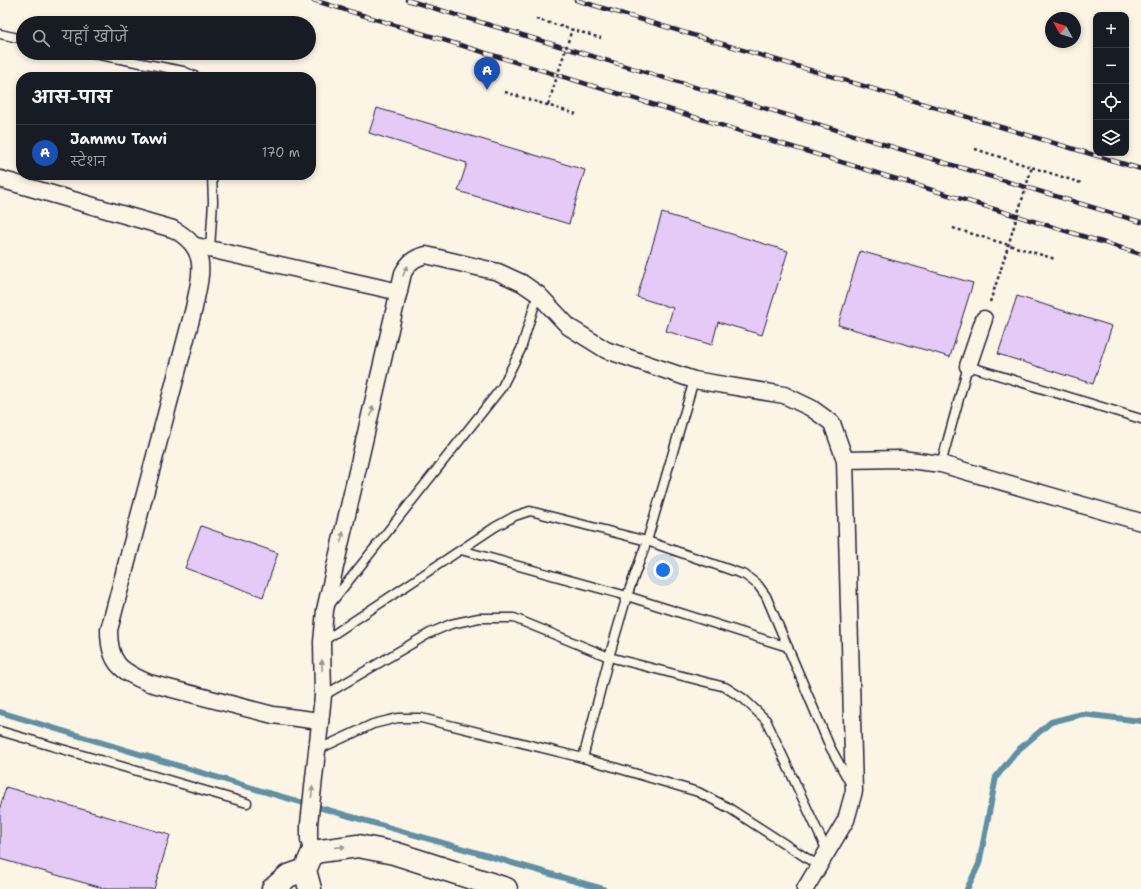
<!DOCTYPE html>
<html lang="hi">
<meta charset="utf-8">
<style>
:root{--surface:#171b24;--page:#242831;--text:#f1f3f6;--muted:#9ea1a6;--line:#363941;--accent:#b45309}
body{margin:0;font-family:"Shantell Sans","Playpen Sans Deva",sans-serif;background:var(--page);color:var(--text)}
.controls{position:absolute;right:12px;top:12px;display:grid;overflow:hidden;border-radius:8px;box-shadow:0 2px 6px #0003}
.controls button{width:36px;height:36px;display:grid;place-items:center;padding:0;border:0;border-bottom:1px solid var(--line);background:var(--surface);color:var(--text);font:20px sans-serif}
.compass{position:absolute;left:1045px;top:12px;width:36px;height:36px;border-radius:50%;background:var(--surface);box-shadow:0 2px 6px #0003;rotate:309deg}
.you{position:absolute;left:663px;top:570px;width:14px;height:14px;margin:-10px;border:3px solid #fff;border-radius:50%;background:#1a73e8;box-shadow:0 0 0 6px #1a73e833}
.badge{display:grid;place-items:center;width:26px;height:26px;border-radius:50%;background:var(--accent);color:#fff;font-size:13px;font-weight:700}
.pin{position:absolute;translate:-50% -33px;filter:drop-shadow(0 1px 2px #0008)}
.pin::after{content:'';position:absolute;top:21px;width:14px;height:12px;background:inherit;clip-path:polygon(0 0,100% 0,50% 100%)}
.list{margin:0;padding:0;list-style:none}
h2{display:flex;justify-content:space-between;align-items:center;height:52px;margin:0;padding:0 16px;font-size:17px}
h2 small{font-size:13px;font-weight:400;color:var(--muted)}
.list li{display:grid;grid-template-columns:26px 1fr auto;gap:12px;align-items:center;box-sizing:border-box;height:56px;padding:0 16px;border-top:1px solid var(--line)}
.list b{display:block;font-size:15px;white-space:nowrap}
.list p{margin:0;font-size:13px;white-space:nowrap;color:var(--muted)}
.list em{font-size:13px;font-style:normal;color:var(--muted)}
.icon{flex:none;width:22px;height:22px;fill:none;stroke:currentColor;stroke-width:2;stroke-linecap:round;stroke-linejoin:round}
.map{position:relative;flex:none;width:1141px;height:889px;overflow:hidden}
.search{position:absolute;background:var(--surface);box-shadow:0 2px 6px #0003;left:16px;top:16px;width:300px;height:44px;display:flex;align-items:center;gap:10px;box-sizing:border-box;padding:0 14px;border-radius:22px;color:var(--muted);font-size:15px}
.panel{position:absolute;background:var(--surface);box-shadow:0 2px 6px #0003;left:16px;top:72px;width:300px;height:108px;border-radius:16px}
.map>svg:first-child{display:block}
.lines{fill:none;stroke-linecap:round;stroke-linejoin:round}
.stream{stroke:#6190a4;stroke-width:6}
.building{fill:#e5c9f7;stroke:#22223b}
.lane-casing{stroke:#22223b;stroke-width:11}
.street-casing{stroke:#22223b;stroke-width:19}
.secondary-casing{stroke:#22223b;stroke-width:25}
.path{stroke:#22223b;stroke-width:2.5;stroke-dasharray:3 3;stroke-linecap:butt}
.lane{stroke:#fcf5e5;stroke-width:8}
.street{stroke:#fcf5e5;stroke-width:16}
.secondary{stroke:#fcf5e5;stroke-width:22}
.rail-casing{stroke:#22223b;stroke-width:4.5}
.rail{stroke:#fcf5e5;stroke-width:3;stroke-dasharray:9;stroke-linecap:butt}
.path-bridge{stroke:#22223b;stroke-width:2.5;stroke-dasharray:3 3;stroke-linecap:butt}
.oneway{fill:#9a9698}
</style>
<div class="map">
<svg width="1141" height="889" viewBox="0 0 1141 889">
<rect width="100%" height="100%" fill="#fcf5e5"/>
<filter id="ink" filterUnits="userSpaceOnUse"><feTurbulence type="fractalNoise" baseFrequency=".025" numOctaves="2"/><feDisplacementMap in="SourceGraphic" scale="8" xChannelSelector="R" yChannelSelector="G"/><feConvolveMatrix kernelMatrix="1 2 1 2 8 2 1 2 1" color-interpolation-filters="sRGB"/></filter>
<g filter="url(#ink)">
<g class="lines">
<g class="stream">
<path d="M0 712 262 791 603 889"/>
<path d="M967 889 979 864 996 777 1017 751 1051 722 1082 714 1141 721"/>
</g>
</g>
<g class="building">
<path d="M377 108 585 170 569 224 458 191 467 163 369 133Z"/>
<path d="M662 213 788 251 762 335 718 322 712 345 666 331 673 308 637 297Z"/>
<path d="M860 251 973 283 950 357 838 325Z"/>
<path d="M1017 296 1112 326 1093 384 998 354Z"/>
<path d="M201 526 278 553 263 597 185 568Z"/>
<path d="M6 787 170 835 154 889H106L0 859V807Z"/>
</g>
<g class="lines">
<defs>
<g id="lane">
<path d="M0 34 23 39"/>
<path d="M89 53 183 71 197 77"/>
<path d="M210 249 213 202 212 175"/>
<path d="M941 464 968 366 1141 419"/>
<path d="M461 550 627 596 788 647"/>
<path d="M331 603 502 387 521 349 538 294"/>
<path d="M322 642 495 527 515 516 530 511 647 541 745 575 758 585 766 596 830 747 850 783"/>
<path d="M323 696 430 633 451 624 479 618H514L609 657 725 687 744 699 766 720 827 851"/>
<path d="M0 731 247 803"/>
<path d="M317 750 373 724 398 718H421L583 758 698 792 729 808 819 866"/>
<path d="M583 758 609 657 627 596 647 541 694 380"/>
</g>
<g id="street">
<path d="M0 179 173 229C210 249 201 273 194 308L109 630C109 663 120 671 149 683L273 715 320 721"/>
<path d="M196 246 399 292"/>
<path d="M968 366 984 319"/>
<path d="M845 460 901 459 941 464 1141 522"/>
<path d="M313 852 309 840V824L323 696 322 642 325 610 403 273C409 262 414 258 426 255L498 272 522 283 538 294 569 327 606 350 694 380 784 395 811 408 832 423 845 460 854 791 846 820 805 889"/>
</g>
<g id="secondary">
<path d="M273 889 288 876 305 870"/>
<path d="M310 889 305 870 313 852 358 846 394 853 506 889"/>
</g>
</defs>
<use href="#lane" class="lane-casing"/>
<use href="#street" class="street-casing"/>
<use href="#secondary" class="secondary-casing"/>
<g class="path">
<path d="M536 19 601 38"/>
<path d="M505 92 576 114"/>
<path d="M975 149 1081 183"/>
<path d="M953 228 1055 259"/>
<path d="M990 302 1001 269"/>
</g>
<use href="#lane" class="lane"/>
<use href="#street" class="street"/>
<use href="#secondary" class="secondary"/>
<defs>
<g id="rail">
<path d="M313 0 1141 254"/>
<path d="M407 0 1141 222"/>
<path d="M576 0 1141 169"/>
</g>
</defs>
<use href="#rail" class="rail-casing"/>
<use href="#rail" class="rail"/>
<g class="path-bridge">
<path d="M548 105 572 29"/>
<path d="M1001 269 1032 167"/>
</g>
</g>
<defs><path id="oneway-solid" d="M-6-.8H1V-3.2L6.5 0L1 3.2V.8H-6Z"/></defs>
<g class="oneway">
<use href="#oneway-solid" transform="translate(405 271) rotate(-67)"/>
<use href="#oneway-solid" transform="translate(372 411) rotate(-77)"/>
<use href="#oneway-solid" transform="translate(342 537) rotate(-77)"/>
<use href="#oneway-solid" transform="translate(322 665) rotate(-91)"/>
<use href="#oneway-solid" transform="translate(312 792) rotate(-84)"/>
<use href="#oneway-solid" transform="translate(340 847) rotate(-5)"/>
</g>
</g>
</svg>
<div class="controls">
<button>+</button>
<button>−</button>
<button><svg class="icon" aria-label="locate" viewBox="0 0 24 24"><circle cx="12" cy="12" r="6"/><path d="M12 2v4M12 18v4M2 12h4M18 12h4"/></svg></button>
<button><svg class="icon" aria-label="layers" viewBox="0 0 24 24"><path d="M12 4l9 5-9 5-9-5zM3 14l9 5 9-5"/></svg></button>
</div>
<svg class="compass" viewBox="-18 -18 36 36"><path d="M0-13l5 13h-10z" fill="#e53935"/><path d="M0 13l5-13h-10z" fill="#9ea1a6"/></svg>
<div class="you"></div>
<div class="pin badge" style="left:487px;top:90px;background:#1a4fb4">A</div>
<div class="search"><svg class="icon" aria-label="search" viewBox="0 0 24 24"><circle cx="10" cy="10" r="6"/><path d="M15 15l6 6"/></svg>यहाँ खोजें</div>
<section class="panel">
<h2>आस-पास<small></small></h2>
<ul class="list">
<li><span class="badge" style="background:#1a4fb4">A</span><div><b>Jammu Tawi</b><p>स्टेशन</p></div><em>170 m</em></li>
</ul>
</section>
</div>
